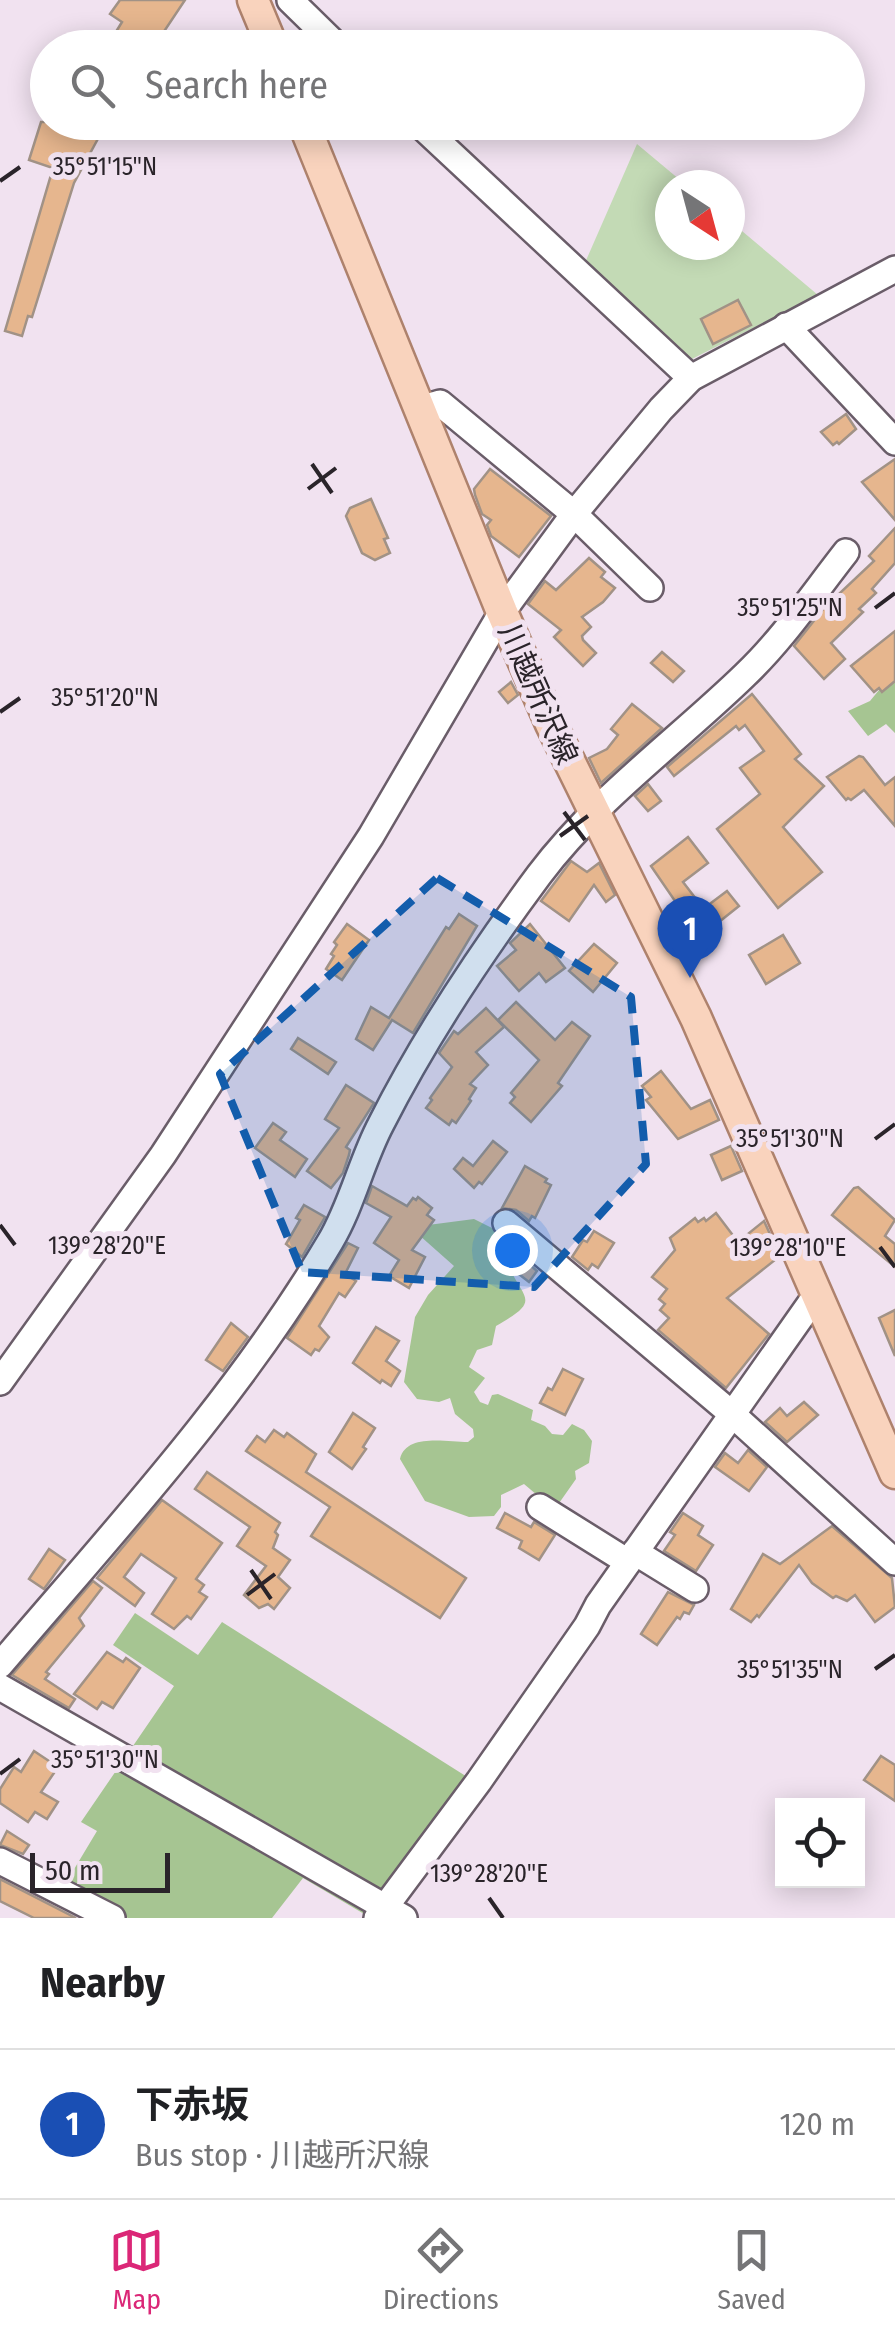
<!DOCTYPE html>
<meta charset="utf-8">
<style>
:root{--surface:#fff;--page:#f2f2f2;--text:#202124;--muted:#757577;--line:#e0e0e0;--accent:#db2777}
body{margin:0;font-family:"Fira Sans Condensed","Noto Sans JP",sans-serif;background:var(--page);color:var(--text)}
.controls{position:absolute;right:30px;bottom:30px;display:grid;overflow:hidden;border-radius:0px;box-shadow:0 5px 25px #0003}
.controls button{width:90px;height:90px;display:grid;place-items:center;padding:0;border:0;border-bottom:2px solid var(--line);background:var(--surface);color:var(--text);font:50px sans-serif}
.compass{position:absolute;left:655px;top:170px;width:90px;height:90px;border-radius:50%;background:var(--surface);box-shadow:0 5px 25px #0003;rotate:144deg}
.scale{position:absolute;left:30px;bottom:25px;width:140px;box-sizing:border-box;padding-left:10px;border:5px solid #2a242a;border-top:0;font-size:28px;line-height:35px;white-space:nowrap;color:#2a242a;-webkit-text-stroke:8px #f1e2f0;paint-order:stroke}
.you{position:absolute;left:512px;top:1250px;width:35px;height:35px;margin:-25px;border:8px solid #fff;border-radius:50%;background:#1a73e8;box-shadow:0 0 0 15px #1a73e833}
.badge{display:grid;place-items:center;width:65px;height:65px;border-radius:50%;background:var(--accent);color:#fff;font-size:32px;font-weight:700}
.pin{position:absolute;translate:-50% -82px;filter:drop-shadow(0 2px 5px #0008)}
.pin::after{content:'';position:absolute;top:52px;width:35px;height:30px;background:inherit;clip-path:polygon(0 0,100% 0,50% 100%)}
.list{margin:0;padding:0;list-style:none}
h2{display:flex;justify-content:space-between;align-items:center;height:130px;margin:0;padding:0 40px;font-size:42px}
h2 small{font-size:32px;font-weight:400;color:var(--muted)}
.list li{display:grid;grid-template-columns:65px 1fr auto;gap:30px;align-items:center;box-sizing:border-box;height:150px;padding:0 40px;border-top:2px solid var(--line)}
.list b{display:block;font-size:38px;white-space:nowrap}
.list p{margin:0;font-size:32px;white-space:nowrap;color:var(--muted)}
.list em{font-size:32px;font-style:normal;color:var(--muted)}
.icon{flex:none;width:55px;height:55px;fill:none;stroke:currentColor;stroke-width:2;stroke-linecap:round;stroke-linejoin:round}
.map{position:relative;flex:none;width:895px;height:1918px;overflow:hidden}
.search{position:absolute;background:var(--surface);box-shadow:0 5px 25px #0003;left:30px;right:30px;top:30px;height:110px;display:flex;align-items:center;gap:25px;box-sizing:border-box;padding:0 35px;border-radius:55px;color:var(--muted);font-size:38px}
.sheet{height:280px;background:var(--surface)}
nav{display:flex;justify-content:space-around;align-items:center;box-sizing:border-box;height:140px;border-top:2px solid var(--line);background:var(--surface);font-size:28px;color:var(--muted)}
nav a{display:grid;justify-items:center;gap:5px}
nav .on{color:var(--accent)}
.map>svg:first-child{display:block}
.green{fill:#c3dab5}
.forest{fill:#a6c592}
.building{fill:#e6b68e;stroke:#a19286;stroke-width:2.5}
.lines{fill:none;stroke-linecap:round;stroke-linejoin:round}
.minor-casing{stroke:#6a5d69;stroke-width:30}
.major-casing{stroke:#ae826d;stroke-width:35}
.minor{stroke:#fff;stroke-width:25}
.major{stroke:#f9d3bd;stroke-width:30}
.marked{fill:#135dac;fill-opacity:0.2;stroke:#135dac;stroke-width:8;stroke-dasharray:20 12;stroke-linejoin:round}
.ticks{fill:none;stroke:#2a242a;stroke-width:4}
.labels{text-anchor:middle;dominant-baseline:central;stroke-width:10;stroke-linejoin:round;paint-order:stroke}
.street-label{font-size:30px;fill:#2a242a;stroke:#f1e2f0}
.ticks-label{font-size:25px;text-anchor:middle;fill:#2a242a;stroke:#f1e2f0;stroke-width:10;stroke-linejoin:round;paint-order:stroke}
</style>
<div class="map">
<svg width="895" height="1918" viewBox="0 0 895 1918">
<rect width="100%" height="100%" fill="#f1e2f0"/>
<path class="green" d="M637 144 686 185H670V245H730V221L818 295 690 360 584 265Z"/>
<g class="forest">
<path d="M895 682V733L886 724 868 736 848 711 870 701 884 684Z"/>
<path d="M474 1219 500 1232C503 1242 505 1254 508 1264 523 1301 543 1299 496 1326L492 1345 477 1350 469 1367 485 1378 474 1392 480 1402 488 1405 492 1395 498 1394 533 1410 531 1420 545 1426 552 1434 563 1435 572 1424 584 1430 592 1441 589 1463 575 1471 576 1479 557 1506H550L524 1484 501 1495V1507L494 1516 469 1517 425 1501 400 1459C406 1433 446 1442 468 1442L474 1437 473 1429 455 1414 450 1398 439 1402 417 1399 404 1382 415 1317 428 1295 454 1266 419 1235 428 1225Z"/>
<path d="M135 1613 198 1655 222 1622 472 1780 371 1918 303 1878 272 1918H128L64 1886 97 1831 81 1822 174 1686 113 1645Z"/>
</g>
<g class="building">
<path d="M120 0H185L153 48H106L122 22 110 14Z"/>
<path d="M41 122H107L74 183 32 317 28 316 22 336 5 331 53 168 29 160Z"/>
<path d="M738 300 751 325 713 344 701 319Z"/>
<path d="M846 414 856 429 839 444 837 442 833 445 821 432Z"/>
<path d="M895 459V520L862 482Z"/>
<path d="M490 469 551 516 519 557 491 536 487 525 491 520 482 514 475 495 474 489Z"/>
<path d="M371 499 388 538 384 539 390 553 375 560 362 553 346 516 350 508Z"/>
<path d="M895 528V563L872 589 876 593 859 609 863 612 831 643 845 659 824 679 794 646 824 608 874 561 869 556Z"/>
<path d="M589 558 605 572 601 577 615 588 603 602 582 617 591 627 582 636 583 640 596 653 583 666 554 637 561 630 528 604 545 581 556 590Z"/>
<path d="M895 631V681L882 692 879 688 874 692 851 666Z"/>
<path d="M662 652 684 671 673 682 651 663Z"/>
<path d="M511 682 518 695 508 703 499 692Z"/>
<path d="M752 694 801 754 795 759 824 786 783 827 822 872 778 908 717 829 760 794 740 768 764 751 745 725 739 730 736 726 674 776 667 767Z"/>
<path d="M632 704 662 728 601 783 589 758 607 749 618 735 611 729Z"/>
<path d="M859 756 863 757 885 785 895 777V826L864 790 851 800 848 798 846 800 827 777Z"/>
<path d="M648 784 661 801 648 811 635 796Z"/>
<path d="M688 837 708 863 683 882 703 908 688 920 651 866Z"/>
<path d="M571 861 587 872 599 863 615 895 606 902 594 885 569 921 541 901Z"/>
<path d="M727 891 739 906 719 922 707 906Z"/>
<path d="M459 914 477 926 413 1033 392 1020 373 1050 356 1039 371 1007 389 1018 446 927 449 929Z"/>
<path d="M347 924 369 940 342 980 326 969 334 956 331 954 337 945 334 942Z"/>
<path d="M530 924 565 968 546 982 539 973 519 991 497 966 516 950 510 943Z"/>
<path d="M783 935 800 963 766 984 749 955Z"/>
<path d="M594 944 617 963 593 992 569 971Z"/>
<path d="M516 1002 555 1040 572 1022 590 1036 558 1083 562 1086 531 1122 510 1103 515 1097 511 1093 539 1060 498 1020Z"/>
<path d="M486 1008 504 1027 476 1052 488 1065 470 1084 476 1088 469 1099 471 1101 456 1123 452 1120 449 1125 426 1108 432 1100 430 1098 452 1067 439 1053 454 1031 458 1034Z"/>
<path d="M298 1038 336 1062 328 1074 291 1049Z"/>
<path d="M661 1071 691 1109 710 1100 719 1120 678 1139 646 1100 651 1097 642 1086Z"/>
<path d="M346 1085 374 1103 346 1147 350 1150 349 1155 343 1173 331 1188 307 1171 339 1128 325 1119Z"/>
<path d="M273 1123 286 1132 280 1140 307 1159 295 1177 255 1148Z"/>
<path d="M493 1141 507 1152 482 1184 479 1182 474 1188 454 1169 463 1158 473 1166Z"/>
<path d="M731 1146 742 1171 722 1180 711 1155Z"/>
<path d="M525 1166 547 1179 545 1182 551 1185 535 1218 532 1216 529 1221 516 1210 502 1208Z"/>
<path d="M372 1186 407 1206 413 1198 416 1200 418 1197 432 1208 427 1215 434 1220 412 1250 425 1257 409 1288 389 1276 399 1260 374 1243 391 1217 366 1203Z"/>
<path d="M858 1187 895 1220 885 1236 895 1244V1267L832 1215 854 1188Z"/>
<path d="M304 1205 325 1217 302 1257 286 1244 300 1220 296 1218Z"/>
<path d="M716 1213 738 1242 764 1221 780 1256 727 1298 769 1334 726 1388 658 1330 669 1318 660 1310 665 1304 659 1299 667 1289 652 1277 675 1250 670 1238 695 1218 698 1222 704 1218 706 1221Z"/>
<path d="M594 1231 614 1243 598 1268 592 1264 588 1270 572 1257 583 1240 587 1242Z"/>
<path d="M348 1243 358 1248 345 1274 356 1281 345 1297 339 1293 319 1326 329 1337 319 1351 315 1349 311 1355 287 1338Z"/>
<path d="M521 1257 537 1271 529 1282 511 1268Z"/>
<path d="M895 1310V1356L879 1318Z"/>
<path d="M231 1323 248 1337 223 1371 206 1360Z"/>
<path d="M376 1327 399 1341 386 1361 400 1371 391 1386 382 1380 380 1383 353 1363Z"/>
<path d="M563 1369 583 1379 565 1415 540 1403 548 1388 552 1390Z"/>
<path d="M804 1402 818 1415 787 1442 765 1422 780 1408 787 1416Z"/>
<path d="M353 1413 375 1428 363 1447 366 1449 352 1469 329 1452Z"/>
<path d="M274 1430 284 1437 287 1433 316 1454 306 1472 466 1578 440 1618 311 1536 330 1507 246 1451 257 1436 265 1442Z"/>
<path d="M748 1450 767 1467 749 1491 715 1467 725 1453 738 1463Z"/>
<path d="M207 1472 280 1523 275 1532 278 1535 273 1548 290 1560 278 1577 290 1588 274 1609 268 1604 259 1608 244 1595 266 1566 237 1546 250 1527 195 1489Z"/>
<path d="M162 1500 222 1543 196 1579 204 1585 199 1592 207 1597 191 1619 187 1616 174 1629 152 1614 176 1578 141 1554 124 1577 144 1593 135 1606 97 1578Z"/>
<path d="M505 1513 531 1527 534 1522 555 1535 539 1560 519 1548 522 1541 497 1528Z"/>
<path d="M683 1513 703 1526 698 1535 713 1545 696 1571 664 1551 675 1535 670 1532Z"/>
<path d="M832 1526 892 1578 895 1607 875 1622 855 1595 847 1601 836 1596 833 1598 812 1583 799 1565 759 1617 757 1615 751 1622 731 1609 763 1554 780 1564Z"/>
<path d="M49 1549 65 1560 44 1589 29 1579Z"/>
<path d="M93 1581 102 1588 79 1618 84 1626 46 1672 49 1674 45 1679 75 1699 69 1708 12 1675Z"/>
<path d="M668 1592 694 1605 689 1614 684 1612 680 1619 677 1617 657 1645 641 1634Z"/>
<path d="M107 1652 123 1662 126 1658 140 1668 113 1708 102 1702 97 1709 74 1694Z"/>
<path d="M34 1751 58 1767 41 1792 58 1802 47 1819 35 1812 28 1822 0 1803V1789L14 1767 21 1772Z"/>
<path d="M881 1756 895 1765V1801L864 1780Z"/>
<path d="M7 1831 29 1845 23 1854 0 1845Z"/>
<path d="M0 1879 76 1918H34L0 1901Z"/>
</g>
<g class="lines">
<defs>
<g id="minor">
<path d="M290 0 339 48"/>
<path d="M417 122 691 378"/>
<path d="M786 326 895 442"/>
<path d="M420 409 440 403 574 514 650 588"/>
<path d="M506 1223 732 1414 895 1562"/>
<path d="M0 1382 163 1155 371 836 502 612 574 514 661 409 691 378 895 269"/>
<path d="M540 1507 628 1562"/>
<path d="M635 1552 695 1589"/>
<path d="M0 1665C116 1529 238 1397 330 1242 352 1205 361 1162 381 1124 425 1037 481 953 539 875 597 798 676 742 745 675 783 639 813 594 846 552"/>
<path d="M0 1687 404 1918"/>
<path d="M0 1861 112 1918"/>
<path d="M377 1918 479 1781 587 1626 598 1605 817 1294"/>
</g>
<g id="major">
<path d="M253 0 273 48"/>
<path d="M303 122 502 612 551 724 696 1018 895 1473"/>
</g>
</defs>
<use href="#minor" class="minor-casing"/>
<use href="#major" class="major-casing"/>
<use href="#minor" class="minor"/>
<use href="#major" class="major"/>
</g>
<path class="marked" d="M437 878 631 997 646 1164 534 1287 302 1272 220 1074Z"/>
<path class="ticks" d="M0 181 20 167M312 464 332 493M308 489 336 468M875 608 895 593M0 712 20 698M564 812 585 840M560 836 588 816M875 1139 895 1124M0 1225 15 1245M880 1247 895 1267M251 1570 271 1599M247 1595 275 1574M875 1669 895 1655M0 1774 20 1759M489 1898 503 1918"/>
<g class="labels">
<g class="street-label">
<text transform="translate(538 694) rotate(66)">川越所沢線</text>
</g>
</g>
<g class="ticks-label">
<text x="105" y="175">35°51'15"N</text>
<text x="790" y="616">35°51'25"N</text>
<text x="105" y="706">35°51'20"N</text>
<text x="790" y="1147">35°51'30"N</text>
<text x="107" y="1254">139°28'20"E</text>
<text x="788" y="1256">139°28'10"E</text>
<text x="790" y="1678">35°51'35"N</text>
<text x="105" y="1768">35°51'30"N</text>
<text x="489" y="1882">139°28'20"E</text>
</g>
</svg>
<div class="controls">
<button><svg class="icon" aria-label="locate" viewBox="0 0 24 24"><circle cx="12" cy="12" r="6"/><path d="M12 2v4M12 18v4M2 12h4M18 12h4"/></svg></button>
</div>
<svg class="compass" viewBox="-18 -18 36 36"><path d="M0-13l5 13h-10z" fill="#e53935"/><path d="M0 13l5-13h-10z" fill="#757577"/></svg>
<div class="scale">50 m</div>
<div class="you"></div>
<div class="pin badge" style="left:690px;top:978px;background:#1a4fb4">1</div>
<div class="search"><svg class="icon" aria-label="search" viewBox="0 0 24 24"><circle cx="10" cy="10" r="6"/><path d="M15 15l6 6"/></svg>Search here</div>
</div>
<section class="sheet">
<h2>Nearby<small></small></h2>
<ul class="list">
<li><span class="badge" style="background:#1a4fb4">1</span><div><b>下赤坂</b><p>Bus stop · 川越所沢線</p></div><em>120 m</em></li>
</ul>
</section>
<nav>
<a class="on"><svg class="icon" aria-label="map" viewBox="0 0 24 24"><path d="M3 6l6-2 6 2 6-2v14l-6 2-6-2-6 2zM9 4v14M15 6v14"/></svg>Map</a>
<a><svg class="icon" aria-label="directions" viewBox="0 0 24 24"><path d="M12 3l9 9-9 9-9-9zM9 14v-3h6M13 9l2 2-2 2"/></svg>Directions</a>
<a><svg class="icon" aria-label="saved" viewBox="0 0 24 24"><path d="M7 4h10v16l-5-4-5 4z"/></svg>Saved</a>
</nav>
